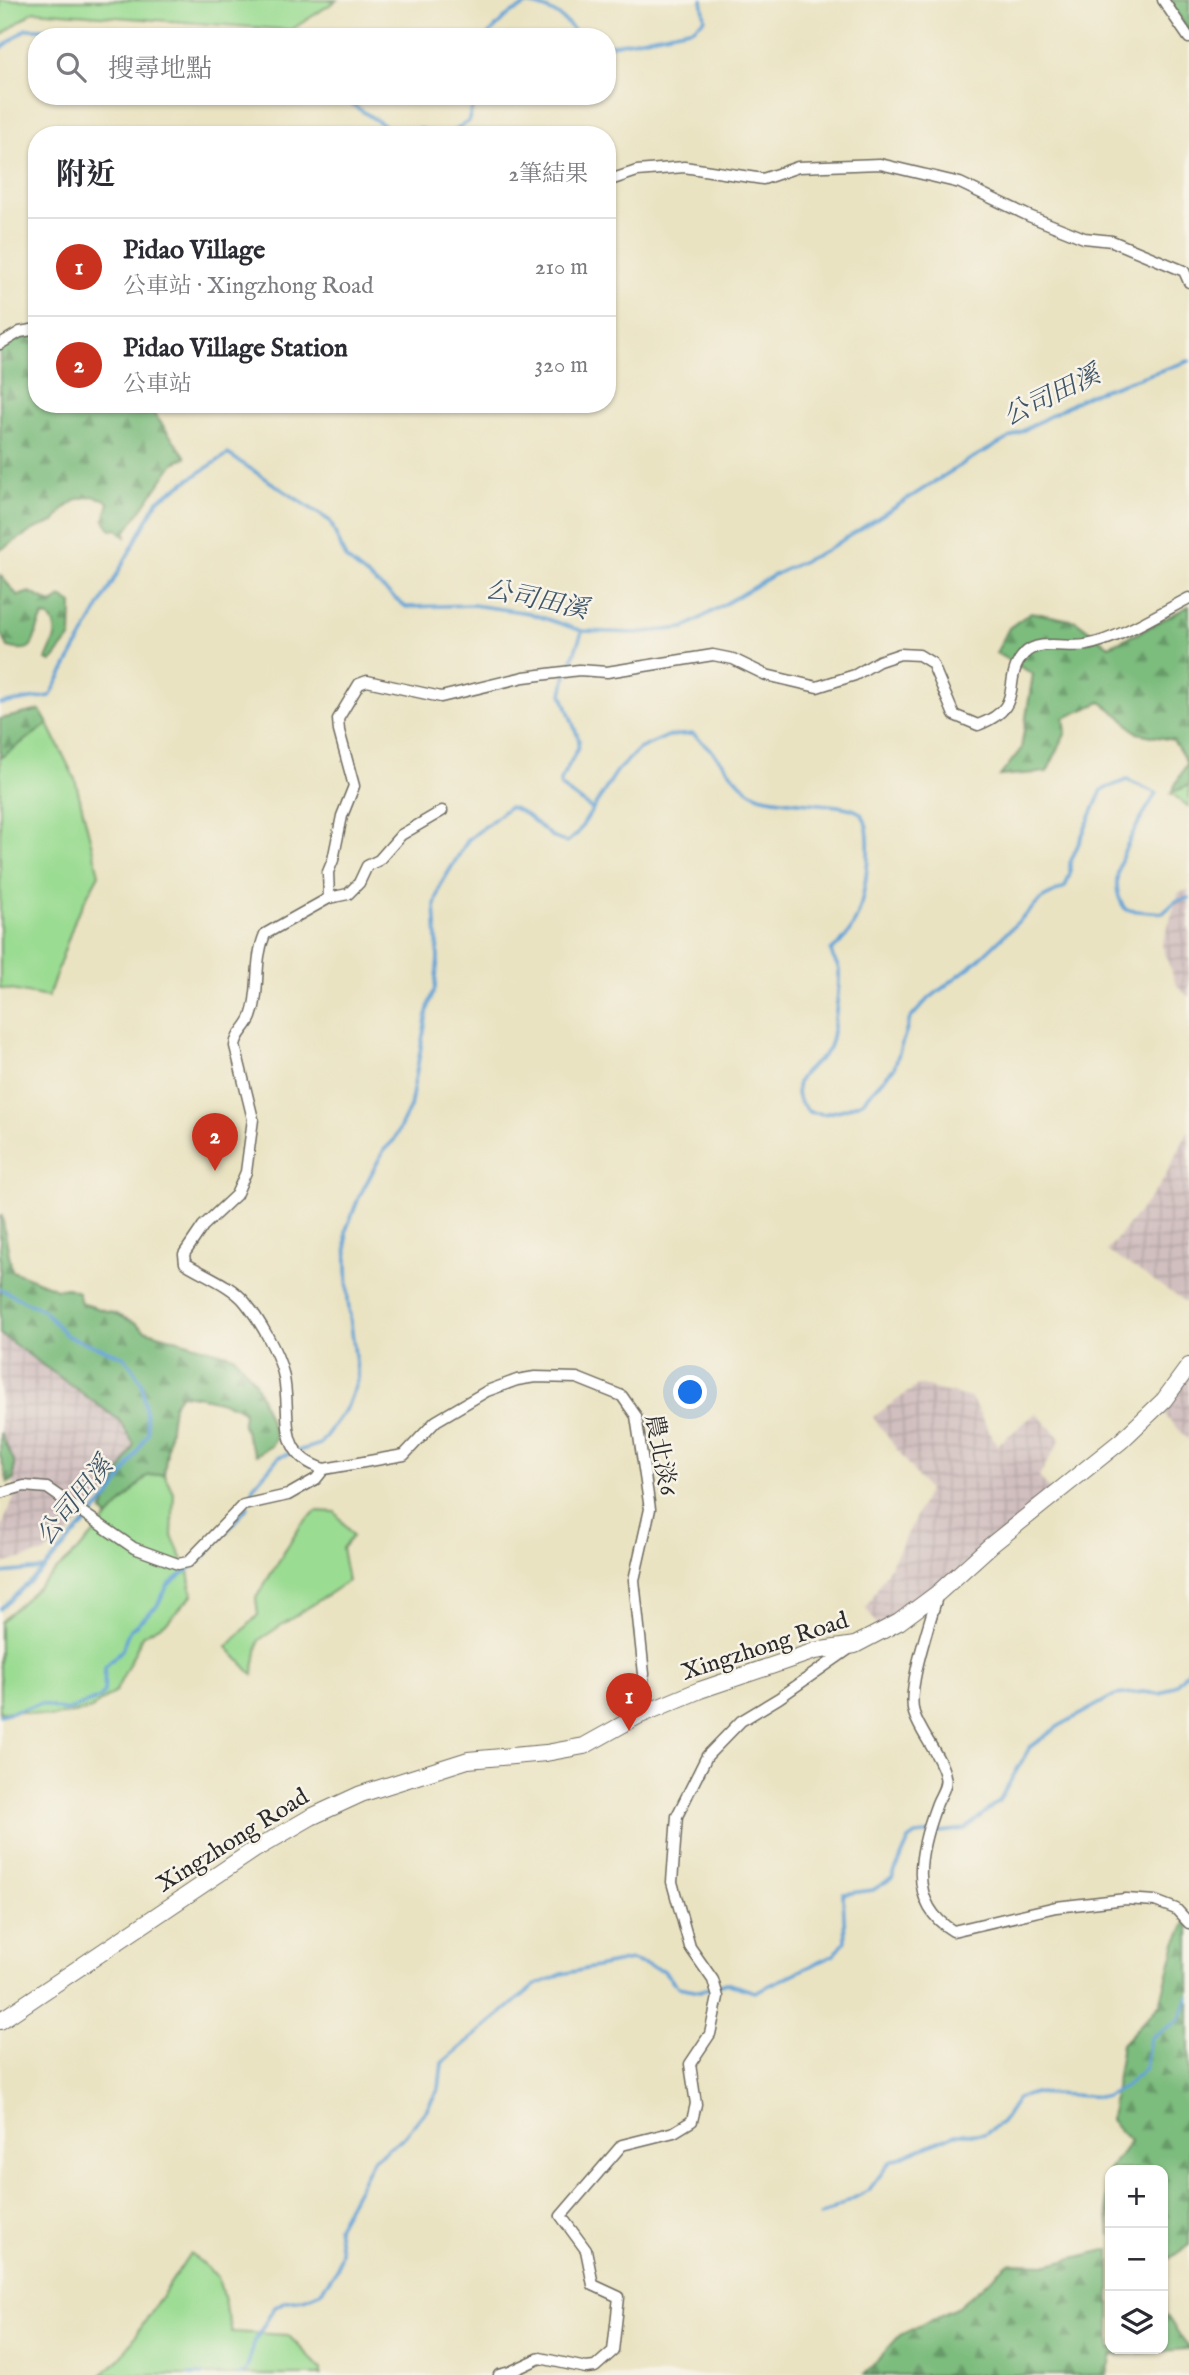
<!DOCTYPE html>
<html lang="zh-TW">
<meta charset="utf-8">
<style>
:root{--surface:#fff;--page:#f2f2f3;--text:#2b2b33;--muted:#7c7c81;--line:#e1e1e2;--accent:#c8321e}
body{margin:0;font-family:"IM FELL English","Noto Serif TC",serif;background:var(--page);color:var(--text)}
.controls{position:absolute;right:21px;bottom:21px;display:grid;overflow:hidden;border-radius:14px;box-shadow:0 2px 5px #0004}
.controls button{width:63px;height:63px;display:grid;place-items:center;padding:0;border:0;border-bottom:2px solid var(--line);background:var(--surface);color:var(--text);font:35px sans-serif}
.you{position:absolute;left:691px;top:1393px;width:24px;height:24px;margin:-18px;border:5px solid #fff;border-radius:50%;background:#1a73e8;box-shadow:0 0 0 10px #1a73e833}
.badge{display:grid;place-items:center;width:46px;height:46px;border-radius:50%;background:var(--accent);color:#fff;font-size:23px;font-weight:700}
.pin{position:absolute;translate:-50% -58px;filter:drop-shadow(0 2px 4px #0008)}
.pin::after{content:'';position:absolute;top:37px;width:24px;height:21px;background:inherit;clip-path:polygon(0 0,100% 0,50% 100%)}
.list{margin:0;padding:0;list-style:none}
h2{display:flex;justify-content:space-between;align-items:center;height:91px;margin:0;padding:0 28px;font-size:30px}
h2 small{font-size:23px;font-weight:400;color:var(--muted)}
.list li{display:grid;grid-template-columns:46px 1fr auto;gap:21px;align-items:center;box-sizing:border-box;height:98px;padding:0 28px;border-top:2px solid var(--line)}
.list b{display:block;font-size:26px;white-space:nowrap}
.list p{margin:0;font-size:23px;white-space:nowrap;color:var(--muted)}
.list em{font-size:23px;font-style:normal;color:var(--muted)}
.icon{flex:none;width:38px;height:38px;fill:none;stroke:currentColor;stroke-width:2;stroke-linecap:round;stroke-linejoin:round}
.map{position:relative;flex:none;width:1189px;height:2375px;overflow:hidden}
.search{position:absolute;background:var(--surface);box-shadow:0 2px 5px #0004;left:28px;top:28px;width:588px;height:77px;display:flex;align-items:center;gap:18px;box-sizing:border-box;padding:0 24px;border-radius:28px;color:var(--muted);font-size:26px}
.panel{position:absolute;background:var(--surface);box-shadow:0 2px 5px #0004;left:28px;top:126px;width:588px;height:287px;border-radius:28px}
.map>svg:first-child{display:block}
.industrial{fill:url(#industrial-grid)}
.grass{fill:#9bdc93;stroke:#63845f;stroke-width:2}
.forest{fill:url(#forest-firs);stroke:#547454;stroke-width:2}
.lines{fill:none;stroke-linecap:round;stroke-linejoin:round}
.stream{stroke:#63a3d6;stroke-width:3.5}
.street-casing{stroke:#6e6b60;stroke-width:13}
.secondary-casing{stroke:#6e6b60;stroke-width:18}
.street{stroke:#fff;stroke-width:10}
.secondary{stroke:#fff;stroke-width:16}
.labels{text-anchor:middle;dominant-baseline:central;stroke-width:5;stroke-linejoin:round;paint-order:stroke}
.street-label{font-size:24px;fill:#2b2b2b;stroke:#f7f3e8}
.water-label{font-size:26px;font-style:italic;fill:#3f5567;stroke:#f7f3e8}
</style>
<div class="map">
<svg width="1189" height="2375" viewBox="0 0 1189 2375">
<defs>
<pattern id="industrial-grid" width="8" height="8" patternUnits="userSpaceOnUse" patternTransform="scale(1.75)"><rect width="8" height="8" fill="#d1bfbf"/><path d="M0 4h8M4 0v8" fill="none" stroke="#b4a4a4"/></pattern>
<pattern id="forest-firs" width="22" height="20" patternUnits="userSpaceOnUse" patternTransform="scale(1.75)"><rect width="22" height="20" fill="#7cbc7d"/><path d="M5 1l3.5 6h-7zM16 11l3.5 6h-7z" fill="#669967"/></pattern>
</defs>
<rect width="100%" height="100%" fill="#f7f3e8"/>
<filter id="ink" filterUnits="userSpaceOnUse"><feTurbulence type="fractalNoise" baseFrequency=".0143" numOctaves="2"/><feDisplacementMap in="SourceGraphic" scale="14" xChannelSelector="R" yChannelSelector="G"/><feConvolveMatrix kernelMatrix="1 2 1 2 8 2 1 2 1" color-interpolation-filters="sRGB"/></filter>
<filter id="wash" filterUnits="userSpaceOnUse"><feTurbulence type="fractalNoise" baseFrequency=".00686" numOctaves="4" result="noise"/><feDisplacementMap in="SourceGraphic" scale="28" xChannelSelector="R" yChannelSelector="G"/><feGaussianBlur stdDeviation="1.57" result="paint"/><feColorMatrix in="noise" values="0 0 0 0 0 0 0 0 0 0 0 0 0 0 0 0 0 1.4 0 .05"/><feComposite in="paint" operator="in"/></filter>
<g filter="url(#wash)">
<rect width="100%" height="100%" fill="#eae3c2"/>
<g class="industrial">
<path d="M1189 890V998L1176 984 1162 945 1179 892Z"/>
<path d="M1189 1130V1304L1107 1251 1161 1184Z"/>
<path d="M0 1334 119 1420 134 1445 113 1485 71 1532 44 1553 1 1564 0 1530 14 1498V1461L0 1432Z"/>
<path d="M1189 1360V1441L1157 1407Z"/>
<path d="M918 1385 971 1398 997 1445 1036 1413 1061 1439 1039 1476 1055 1497 880 1629 866 1608 901 1547 928 1491 873 1417Z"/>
</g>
<g class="grass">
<path d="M0 0H337L291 30 34 11 0 36Z"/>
<path d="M48 724 75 779 99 874 76 917 48 997 0 988V758Z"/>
<path d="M1189 785V807L1171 793Z"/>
<path d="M164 1474 174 1493 172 1536 188 1571 192 1595 167 1622 143 1635 116 1691 89 1710 51 1717 20 1711 0 1712V1622L84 1545 136 1486 147 1476Z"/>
<path d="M316 1511 335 1512 353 1536 342 1548 348 1581 259 1640 253 1675 227 1647 258 1615 256 1598 301 1525Z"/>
<path d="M190 2253 218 2277 232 2332 288 2335 321 2369V2375H101L121 2358Z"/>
</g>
<g class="forest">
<path d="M1170 0H1189V34L1171 2Z"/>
<path d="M37 331V404H147L186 457 174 463 126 531V537L117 529 111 530 104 520 109 503 104 499 92 496 78 499 64 509 54 522 35 529 0 550V346L28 336Z"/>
<path d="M0 575 18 596 30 592 53 604 61 597 72 604 71 637 51 662 46 660C52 643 62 634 49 617L44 616C30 633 42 657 8 647L0 631Z"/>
<path d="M1189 606V785L1171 793 1187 763 1173 740 1137 733 1120 716 1101 702 1064 718 1066 732 1047 772 1000 776 1021 749 1033 674 996 653 1009 628 1031 612 1076 621 1109 646 1138 633Z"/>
<path d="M40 710 48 724 0 758V719Z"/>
<path d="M0 1216H2L12 1271 57 1289 68 1288 78 1292 81 1303 116 1314 136 1323 144 1330 234 1356 255 1382 276 1437 271 1446 256 1455C254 1453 243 1428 243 1425 242 1421 244 1417 244 1414 242 1403 192 1395 181 1394L173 1405 164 1474 147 1476 108 1518 102 1511 134 1444 119 1420 0 1334Z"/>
<path d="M0 1432 14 1461V1480L8 1483 0 1455Z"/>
<path d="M1189 1917V2245L1163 2263 1165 2313 1189 2349 1112 2355 1107 2375H864L900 2335 958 2307 1009 2263 1049 2264 1110 2249V2349H1163V2170H1110V2236L1104 2177 1130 2141 1110 2120 1122 2044 1160 2004 1176 1943Z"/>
</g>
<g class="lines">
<g class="stream">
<path d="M486 37 508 15 528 4C554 9 563 17 580 37"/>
<path d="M607 46 694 28 705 19 702 0"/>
<path d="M0 49 26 29H53L76 37"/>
<path d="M339 96 396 133 420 129 441 135"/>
<path d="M446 135 468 122 476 96"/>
<path d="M569 668 582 632"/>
<path d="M566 675 562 694 579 740 578 748 560 782 561 787 592 809"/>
<path d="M0 704 50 696 158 500 228 454 330 521 346 559 406 607 473 605 529 613 582 631 635 633 684 628 774 575 827 550 969 460 1088 395 1189 361"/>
<path d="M0 1289 43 1310 67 1336 125 1357 142 1383 148 1433 115 1490 44 1569 0 1573"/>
<path d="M251 1500 253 1487 279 1457 320 1444 347 1407 358 1378 348 1301 346 1230 359 1197 384 1150 394 1140 410 1107 428 1008 435 988 438 958 435 905 440 886 468 840 509 807C533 812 546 840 567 842L577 834 617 771 639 749 668 736 693 734C700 740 707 746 713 752 728 767 739 788 760 796 784 804 847 802 860 813 876 827 865 898 857 917 852 931 843 942 831 951 832 959 838 963 839 970 840 983 834 1036 829 1047 823 1063 797 1070 797 1089 796 1099 802 1105 809 1112L824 1114 845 1109 862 1102 894 1068 910 1019 926 1001 976 962 1043 898 1065 887 1070 874V863L1102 790 1127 780 1156 793C1139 824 1099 877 1126 910L1163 913 1176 901 1189 898"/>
<path d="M0 1609 44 1569"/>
<path d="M0 1715 41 1704 66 1711 100 1698 104 1692 105 1667 122 1650 129 1631 157 1606 168 1585 200 1561 248 1507"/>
<path d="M820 2216 869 2190 890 2162 955 2134H984L1002 2122 1018 2098 1034 2093 1106 2097 1125 2087 1145 2068 1150 2038 1179 2020 1189 1997"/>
<path d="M189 2375H202"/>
<path d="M239 2375 246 2371 255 2341 274 2308 285 2301 304 2299 321 2292 337 2269 341 2252 337 2227 374 2159 405 2136 426 2110 439 2088 442 2063 534 1986 562 1974 631 1960 663 1970 678 1987 700 1991 726 1983 755 1992 834 1955 845 1941 843 1894 873 1890 892 1878 909 1840 916 1835 965 1829 999 1801 1030 1747 1059 1726 1115 1695 1143 1692 1161 1694 1176 1685 1189 1670"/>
</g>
</g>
</g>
<g filter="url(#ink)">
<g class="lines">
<defs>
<g id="street">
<path d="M1163 0 1189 38"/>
<path d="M607 181 637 171 684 167 763 179 798 167 880 164 960 183 1029 216 1084 238 1112 241 1184 271 1189 282"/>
<path d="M0 344 20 332 37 329"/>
<path d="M329 898 328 872 333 860 342 816 354 786 339 731 338 719 359 684 367 681 441 697 524 677 579 670 607 672 713 655 733 659 766 675 817 687 855 675 879 661 900 654 919 655 932 663 954 715 978 725C1028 706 1000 681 1024 654 1039 638 1068 649 1086 645 1117 640 1160 613 1189 598"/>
<path d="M324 1469C274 1454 293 1414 283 1373 278 1352 259 1319 245 1302 231 1285 204 1275 185 1263L184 1254 203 1226 236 1195 246 1172 253 1119 235 1046C236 1034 246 1029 251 1017 261 991 253 962 265 934L329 898 348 894 359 883 367 866 379 860 401 835 442 811"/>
<path d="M0 1493 24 1486 47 1488 134 1548 178 1564 188 1562 243 1505 288 1495 316 1479 324 1469 404 1455 436 1421 487 1391 517 1380 535 1377 577 1378 622 1396 636 1416 650 1509 634 1580 644 1674 638 1716"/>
<path d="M938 1593C931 1620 906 1688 914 1713 920 1733 941 1756 945 1776 948 1787 939 1796 936 1806 920 1849 906 1903 953 1931L1056 1907 1126 1899 1155 1901 1176 1909 1189 1923"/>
<path d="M499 2375 510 2372 540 2358 586 2368 595 2367 613 2351 619 2297 593 2285 586 2250 561 2216 622 2145 674 2132 692 2121 696 2104 690 2064 710 2034 718 1997 713 1980 690 1947 672 1882 677 1816 707 1756 741 1721 779 1698 849 1649"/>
</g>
<path id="secondary" d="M0 2021 254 1850 311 1817 361 1794 468 1760 546 1753 584 1746 638 1716 700 1690 815 1651 855 1645 899 1622 938 1593 990 1546 1121 1441 1164 1400 1189 1366"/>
</defs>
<use href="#street" class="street-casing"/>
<use href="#secondary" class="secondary-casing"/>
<use href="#street" class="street"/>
<use href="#secondary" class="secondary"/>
</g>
</g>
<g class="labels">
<g class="street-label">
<text transform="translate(660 1455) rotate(79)">農北淡6</text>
<text transform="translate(765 1647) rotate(-18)">Xingzhong Road</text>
<text transform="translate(233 1841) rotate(-32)">Xingzhong Road</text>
</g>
<g class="water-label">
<text transform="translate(1052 396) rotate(-26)">公司田溪</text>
<text transform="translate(537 600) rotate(12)">公司田溪</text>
<text transform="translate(75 1501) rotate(-51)">公司田溪</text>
</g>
</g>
</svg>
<div class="controls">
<button>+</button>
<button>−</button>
<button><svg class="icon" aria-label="layers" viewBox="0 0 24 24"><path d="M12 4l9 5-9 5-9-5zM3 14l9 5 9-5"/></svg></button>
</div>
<div class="you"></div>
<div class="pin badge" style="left:629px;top:1731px">1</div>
<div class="pin badge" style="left:215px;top:1171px">2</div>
<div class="search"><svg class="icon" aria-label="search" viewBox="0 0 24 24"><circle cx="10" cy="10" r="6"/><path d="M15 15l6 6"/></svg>搜尋地點</div>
<section class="panel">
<h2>附近<small>2筆結果</small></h2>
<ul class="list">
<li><span class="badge">1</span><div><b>Pidao Village</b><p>公車站 · Xingzhong Road</p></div><em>210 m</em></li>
<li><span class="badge">2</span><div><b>Pidao Village Station</b><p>公車站</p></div><em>320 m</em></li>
</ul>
</section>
</div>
